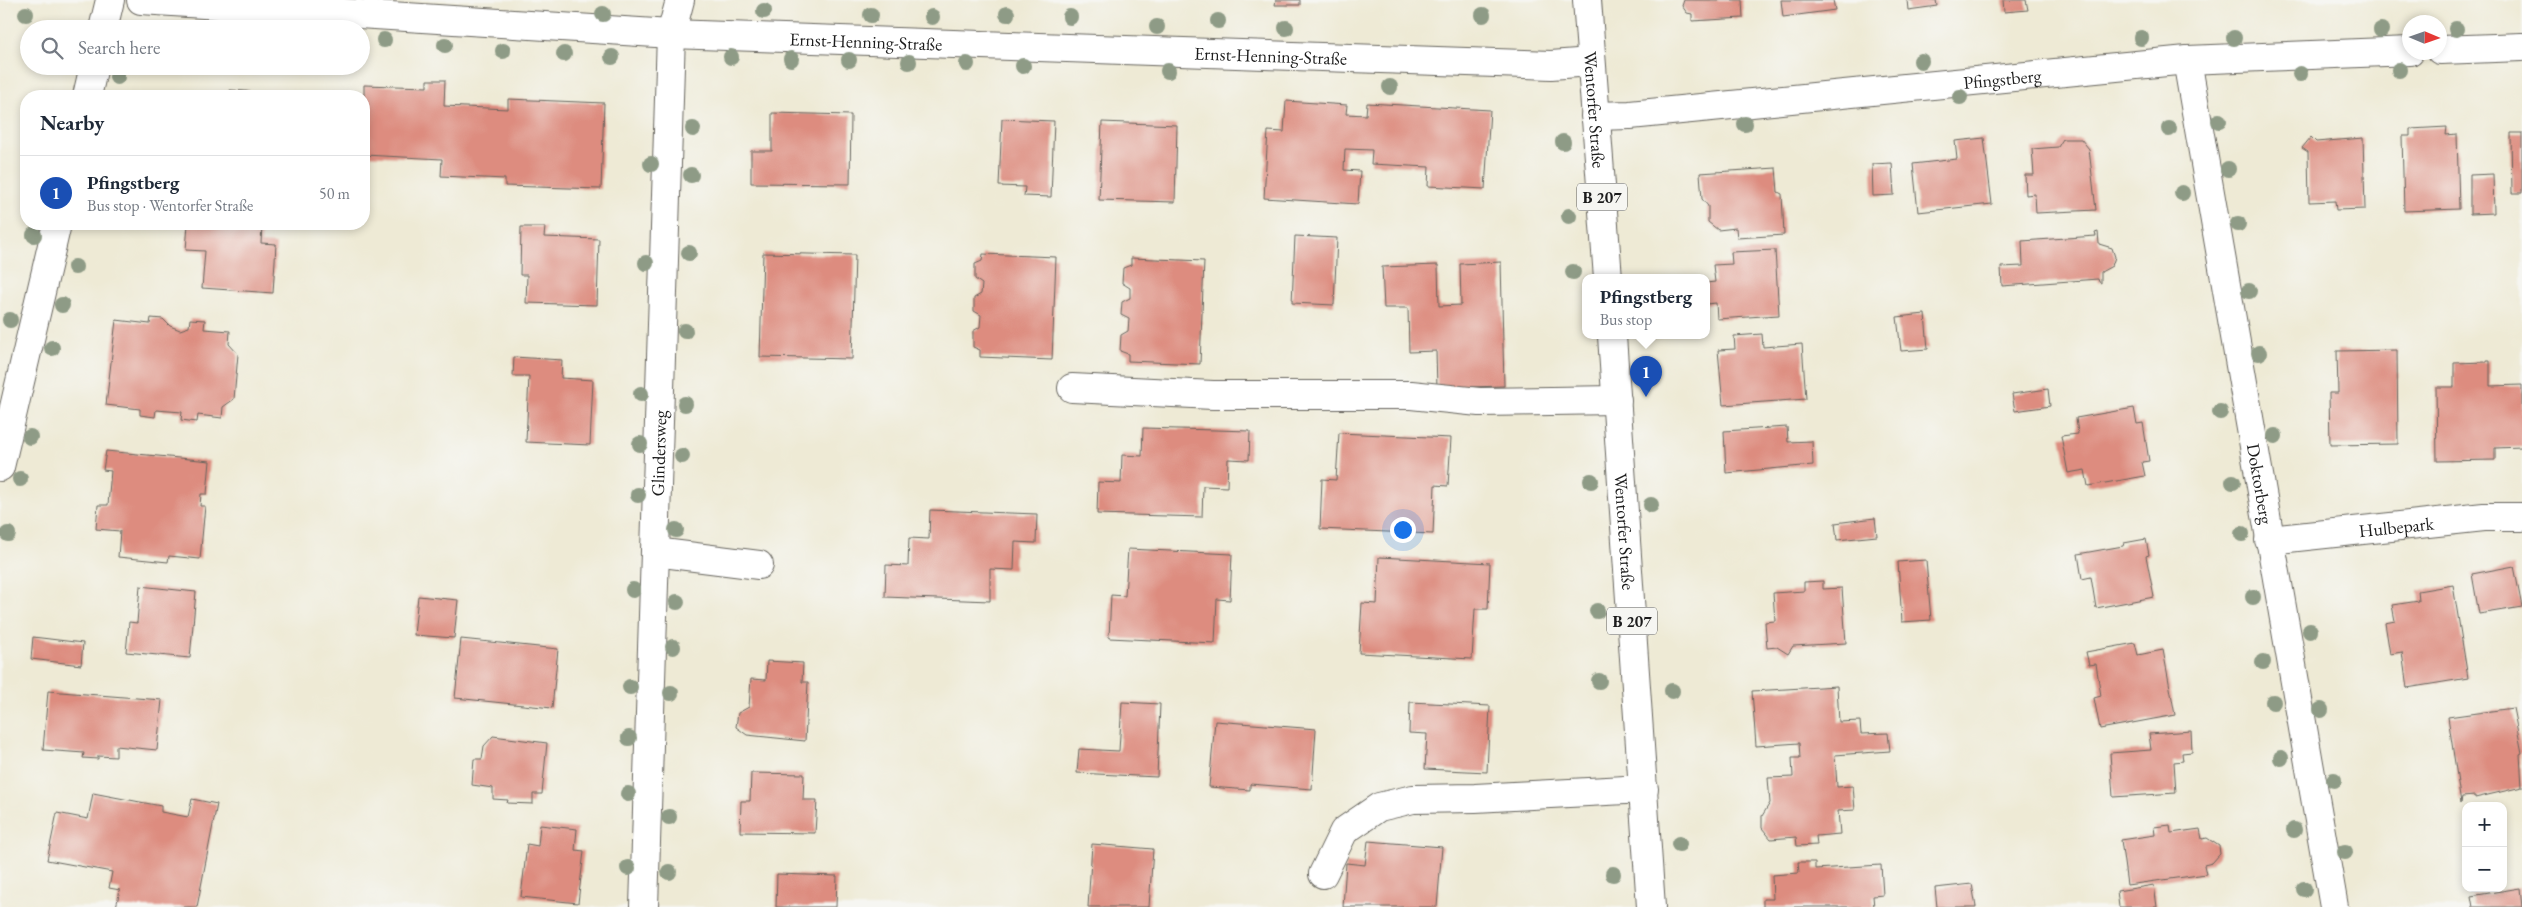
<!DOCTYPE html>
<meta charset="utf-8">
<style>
:root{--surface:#fff;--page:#f2f2f3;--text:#1f2937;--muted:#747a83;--line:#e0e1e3;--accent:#1a73e8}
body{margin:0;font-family:"EB Garamond",serif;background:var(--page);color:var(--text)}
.controls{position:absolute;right:15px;bottom:15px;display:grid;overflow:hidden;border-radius:10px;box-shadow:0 2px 8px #0003}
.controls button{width:45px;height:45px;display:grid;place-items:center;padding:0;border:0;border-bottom:1px solid var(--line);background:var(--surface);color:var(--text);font:25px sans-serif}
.compass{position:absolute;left:2402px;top:15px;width:45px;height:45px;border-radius:50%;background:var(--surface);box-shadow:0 2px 8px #0003;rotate:92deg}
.you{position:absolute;left:1402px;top:529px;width:18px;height:18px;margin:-12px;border:4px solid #fff;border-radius:50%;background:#1a73e8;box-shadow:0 0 0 8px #1a73e833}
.badge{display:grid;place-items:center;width:32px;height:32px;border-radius:50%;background:var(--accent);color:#fff;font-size:16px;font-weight:700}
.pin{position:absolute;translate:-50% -41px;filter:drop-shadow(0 1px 2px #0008)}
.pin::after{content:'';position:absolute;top:26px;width:18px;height:15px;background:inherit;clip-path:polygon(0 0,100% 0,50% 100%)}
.popup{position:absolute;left:1582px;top:274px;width:128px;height:65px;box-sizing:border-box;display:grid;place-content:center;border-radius:10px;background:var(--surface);filter:drop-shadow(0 1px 4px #0005);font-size:16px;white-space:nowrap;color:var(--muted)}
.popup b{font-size:19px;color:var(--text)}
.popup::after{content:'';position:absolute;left:50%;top:100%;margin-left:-10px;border:10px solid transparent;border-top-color:var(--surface)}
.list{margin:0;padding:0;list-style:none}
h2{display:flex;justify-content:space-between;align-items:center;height:65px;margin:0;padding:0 20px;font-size:21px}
h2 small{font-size:16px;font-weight:400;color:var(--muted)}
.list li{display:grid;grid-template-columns:32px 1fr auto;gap:15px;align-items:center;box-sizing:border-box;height:75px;padding:0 20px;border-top:1px solid var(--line)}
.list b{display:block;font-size:19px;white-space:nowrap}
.list p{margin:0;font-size:16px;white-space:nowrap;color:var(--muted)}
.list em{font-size:16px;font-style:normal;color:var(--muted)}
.icon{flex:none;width:28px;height:28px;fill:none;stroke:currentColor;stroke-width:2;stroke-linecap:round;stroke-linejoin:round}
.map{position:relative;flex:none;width:2522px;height:907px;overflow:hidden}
.search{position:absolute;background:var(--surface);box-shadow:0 2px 8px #0003;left:20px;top:20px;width:350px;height:55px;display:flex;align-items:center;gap:12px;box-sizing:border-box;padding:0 18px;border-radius:28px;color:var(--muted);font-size:19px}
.panel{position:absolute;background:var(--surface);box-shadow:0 2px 8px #0003;left:20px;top:90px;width:350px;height:140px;border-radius:20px}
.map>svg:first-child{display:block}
.building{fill:#dd8c7f}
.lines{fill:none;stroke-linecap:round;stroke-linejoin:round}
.minor-casing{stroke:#66645d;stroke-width:30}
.major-casing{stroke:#66645d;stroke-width:30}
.minor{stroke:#fff;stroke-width:28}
.major{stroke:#fff;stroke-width:28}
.tree{fill:#8e9b86}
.labels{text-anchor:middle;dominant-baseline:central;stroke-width:5;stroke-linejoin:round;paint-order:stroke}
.shield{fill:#f6f6f2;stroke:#5d5d5c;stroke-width:1}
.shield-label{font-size:16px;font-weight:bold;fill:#1c1c1c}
.street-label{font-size:18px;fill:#1c1c1c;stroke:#f6f6f2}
</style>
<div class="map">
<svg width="2522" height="907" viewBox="0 0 2522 907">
<rect width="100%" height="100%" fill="#f6f6f2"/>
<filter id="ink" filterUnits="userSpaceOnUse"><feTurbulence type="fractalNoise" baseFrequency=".02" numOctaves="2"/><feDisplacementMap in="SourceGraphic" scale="10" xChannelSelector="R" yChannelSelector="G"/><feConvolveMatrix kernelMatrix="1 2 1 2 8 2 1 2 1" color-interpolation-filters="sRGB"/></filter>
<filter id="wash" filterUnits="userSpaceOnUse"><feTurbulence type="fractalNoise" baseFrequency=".0096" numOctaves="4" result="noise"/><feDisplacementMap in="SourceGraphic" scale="20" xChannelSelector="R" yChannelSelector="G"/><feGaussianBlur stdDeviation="1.12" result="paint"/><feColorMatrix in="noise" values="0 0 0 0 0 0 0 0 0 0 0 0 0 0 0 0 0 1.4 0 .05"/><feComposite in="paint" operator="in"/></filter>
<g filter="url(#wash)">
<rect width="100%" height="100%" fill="#eeead5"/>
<g id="blocks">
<g class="building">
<path d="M1276 0H1300V5H1275Z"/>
<path d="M1684 0H1742L1743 18 1692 21V14L1687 13 1682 6Z"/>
<path d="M1781 0H1833L1835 10 1783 17Z"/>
<path d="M1907 0H1936L1937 6 1908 10Z"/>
<path d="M2003 0H2026L2028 10 2004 12Z"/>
<path d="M427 80H445L444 106 508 109V99L604 103 601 189 505 186V179L441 176 442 159 364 155V85L427 87Z"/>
<path d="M230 90 287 94V96H229Z"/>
<path d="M1286 101 1347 105 1346 114 1366 115 1367 103 1490 110 1485 189 1428 186 1429 167 1371 164 1372 150 1345 149 1344 170 1360 171 1358 204 1264 198 1268 131 1284 132Z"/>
<path d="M772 113 851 115 850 184 751 183V151H772Z"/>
<path d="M1002 119 1054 121 1051 197 1024 196 1025 187 999 186Z"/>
<path d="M1102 122 1177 125 1175 202 1099 200Z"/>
<path d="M2447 127 2446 135 2457 134 2459 209 2404 211 2402 136H2410V129Z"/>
<path d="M2511 133H2522V193H2512Z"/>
<path d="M2311 137 2316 142 2363 138 2365 209 2336 210 2335 201 2309 202 2308 152 2302 148Z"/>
<path d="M1984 138 1992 204 1918 212 1913 164 1957 159 1955 141Z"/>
<path d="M2063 139H2081L2089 149 2096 210 2036 213 2035 194 2026 195 2025 175H2034L2032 149 2058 147Z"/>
<path d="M1892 163 1894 195 1873 196 1872 164Z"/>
<path d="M1776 168 1778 192 1782 194 1784 235 1737 238 1736 228 1718 230 1708 222V206L1702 199 1700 173Z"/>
<path d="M2493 174 2494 213 2470 214V175Z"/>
<path d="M188 224H262L261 243 276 244 273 293 202 288 205 251 186 250Z"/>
<path d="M521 227H545L544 237 599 239 597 305 526 303 527 275H520Z"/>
<path d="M2098 232 2099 244 2112 248 2115 257 2112 266 2101 272V283L2099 282 2098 279 2002 286 2001 267 2023 266 2022 241 2096 236 2095 233Z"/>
<path d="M1295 236 1337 238 1334 305 1292 303Z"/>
<path d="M1775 250 1779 315 1717 319 1716 303 1706 304V283L1715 282 1713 265 1732 264 1731 252Z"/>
<path d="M763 253 855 255 852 359 760 357Z"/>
<path d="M983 254 1056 257 1052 360 980 357V350L973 347V331L980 327 981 315 974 311V298L981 294 982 284 975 279V264L982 261Z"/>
<path d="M1131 258 1204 261 1200 364 1128 361V354L1120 351 1121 335 1128 331 1129 319 1121 315 1122 302 1130 298V288L1122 283 1123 268 1131 265Z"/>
<path d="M1501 262 1504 386 1437 388 1436 351 1409 352 1408 308H1384L1382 267 1438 265 1439 306 1461 305 1460 264Z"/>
<path d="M1925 314 1928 349 1901 351 1897 317Z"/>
<path d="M151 318 163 319 170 326 180 330 189 327 190 319 205 320 204 329 230 331 229 344 238 354 234 399 223 407 222 418 198 415 197 422 181 420 182 412 156 410 155 417 140 415V409L106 405 116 320 150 324Z"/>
<path d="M1762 334 1763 347 1802 344 1806 399 1723 405 1718 350 1735 349 1734 336Z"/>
<path d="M2397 350 2398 444 2330 445 2329 393H2338L2337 351Z"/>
<path d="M514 357 562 360 561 378 593 380 590 445 526 442 529 376H513Z"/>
<path d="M2487 360H2490V386L2522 385V447L2495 448V460L2437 461 2436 387H2454V363L2487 362Z"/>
<path d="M2048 389 2050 406 2015 411 2012 394Z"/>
<path d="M2134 408 2137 424 2143 423 2149 461 2142 462 2145 476 2088 486 2085 470 2068 473 2061 436 2078 434 2076 418Z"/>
<path d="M1787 427 1788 442 1812 441 1813 465 1726 473 1724 431Z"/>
<path d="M1143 428 1250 431 1249 460 1228 459 1227 487 1203 486 1202 517 1097 514 1098 482 1121 483 1122 455 1142 456Z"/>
<path d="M1339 433 1451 438 1448 486 1435 485 1433 534 1320 529 1322 479 1336 480Z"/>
<path d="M106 451 210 461 207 494H201L200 506H205L200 559 169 556 168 562 118 557 120 531 96 529 98 505H108L111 471 103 470Z"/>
<path d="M930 510 1037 514 1036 543 1015 542 1014 570 990 569V601L885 597 886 565 908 566 909 538 929 539Z"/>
<path d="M1875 518 1877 536 1837 540 1835 523Z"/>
<path d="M2146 539 2149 555 2146 556 2154 597 2096 608 2091 577 2082 579 2078 554 2123 546 2124 543Z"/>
<path d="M1128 549 1232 554 1230 600 1217 599 1215 643 1109 638 1111 595 1125 596Z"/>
<path d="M1379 557 1490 563 1488 609H1475L1472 659 1359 653 1362 603 1377 604Z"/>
<path d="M1926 560 1931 620 1902 622 1898 562Z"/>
<path d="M2514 566 2522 607 2479 614 2472 574Z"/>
<path d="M1823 581V589L1842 588 1846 643 1793 646 1788 654 1777 647 1767 648 1765 622 1775 621 1773 593 1804 591V582Z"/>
<path d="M2453 585 2468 678 2407 688 2402 652 2390 654 2385 623 2395 621 2392 605 2419 601 2418 591Z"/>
<path d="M140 586 196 592 190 658 126 652 129 622 137 623Z"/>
<path d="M418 596 458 600 454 638 414 635Z"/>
<path d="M33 637 83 643 81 665 31 659Z"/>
<path d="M461 639 558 649 552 708 455 698Z"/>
<path d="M2135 643 2138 655 2163 650 2175 715 2100 729 2094 698 2101 696 2096 664 2089 665 2086 652Z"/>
<path d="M767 661 803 663 802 682H808L805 741 747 735 736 727 738 713 749 707 751 679 766 680Z"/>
<path d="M1837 686 1839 722 1860 721 1861 734 1888 733 1890 751 1835 755 1837 787 1853 786 1855 810 1838 811 1840 834 1816 836 1817 845 1797 846 1796 837 1771 839 1762 828V816L1770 803 1768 778 1793 777 1792 758H1800L1799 743 1756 746 1752 691Z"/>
<path d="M48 691 162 700 157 750 116 746V757L98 756V759L83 758 84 753 43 750Z"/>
<path d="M1122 702 1160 704 1157 777 1077 773 1079 749 1119 751Z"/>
<path d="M1410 702 1490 706 1487 772 1425 769 1427 734 1409 733Z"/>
<path d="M2513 708 2522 753 2520 754 2522 787 2475 798V796L2462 797 2461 803 2448 717Z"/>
<path d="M1215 721 1316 729 1312 789 1250 784V790L1209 787Z"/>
<path d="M2191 731 2192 752 2182 753 2183 761 2174 762 2176 793 2113 797 2110 753 2151 750 2149 734Z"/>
<path d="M493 736 547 743 542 794H533V804L507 803 508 800 493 799V788L472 785 474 759H482L484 746Z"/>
<path d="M751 773 804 774 803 800H817L815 833 740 832 741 801H750Z"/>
<path d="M93 793 161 806V812L188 817 192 799 217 804 197 907H116L120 890 109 888 112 872 47 860 57 813 88 819Z"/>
<path d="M540 825 577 829 575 850 584 851 578 903 521 897 527 844 538 846Z"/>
<path d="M2170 825 2171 833 2200 829 2202 839 2207 838 2219 846 2220 854 2212 863 2204 865 2206 874 2127 885 2121 840 2155 835 2154 827Z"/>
<path d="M1368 841 1442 847 1437 907H1343L1346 863 1365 865Z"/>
<path d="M1092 844 1153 849 1149 907H1088Z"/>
<path d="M1798 862H1815V869L1881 865 1883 895 1873 896 1874 907H1763V899H1773L1772 875 1799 873Z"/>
<path d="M777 874 837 876 836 907H776Z"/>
<path d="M1972 884 1976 907H1937L1935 888Z"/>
<path d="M2154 885 2157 907H2119L2117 891Z"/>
<path d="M2520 888 2522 907H2473L2471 896Z"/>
</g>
</g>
</g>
<g filter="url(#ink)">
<use href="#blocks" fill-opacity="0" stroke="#66645d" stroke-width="1"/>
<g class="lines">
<defs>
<g id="minor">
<path id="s1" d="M141 0 671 34 1551 65 1591 62"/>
<path d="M103 29 110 0"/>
<path d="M2440 50 2522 47"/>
<path id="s2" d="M2187 60 2334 907"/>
<path d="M87 96 94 66"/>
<path id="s3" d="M1595 116 1630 115 2187 60 2410 51"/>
<path d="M1072 388 1213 395H1411L1479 402 1617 400"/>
<path d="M0 467 57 224"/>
<path id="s4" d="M2269 540 2484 517H2522"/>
<path d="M655 552 759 565"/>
<path d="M1323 874 1344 831 1379 807 1413 799 1475 798 1644 789"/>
<path id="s5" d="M644 907 671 34 680 0"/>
</g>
<g id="major">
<path id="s6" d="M1587 0 1608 278"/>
<path id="s7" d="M1612 336 1651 907"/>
</g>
</defs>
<use href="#minor" class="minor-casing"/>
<use href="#major" class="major-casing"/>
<use href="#minor" class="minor"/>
<use href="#major" class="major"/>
</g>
<g class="tree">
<circle cx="764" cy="11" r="8"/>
<circle cx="26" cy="14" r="8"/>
<circle cx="603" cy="14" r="8"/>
<circle cx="1007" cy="14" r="8"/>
<circle cx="871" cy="15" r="8"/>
<circle cx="1483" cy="15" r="8"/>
<circle cx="932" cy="17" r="8"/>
<circle cx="1070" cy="17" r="8"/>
<circle cx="1218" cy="21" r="8"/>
<circle cx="1157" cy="27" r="8"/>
<circle cx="1286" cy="28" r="8"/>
<circle cx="2456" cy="29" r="8"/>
<circle cx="2381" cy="30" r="8"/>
<circle cx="2141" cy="38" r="8"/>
<circle cx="2234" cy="38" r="8"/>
<circle cx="384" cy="40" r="8"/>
<circle cx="445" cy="45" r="8"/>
<circle cx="503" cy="51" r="8"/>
<circle cx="564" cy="54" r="8"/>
<circle cx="612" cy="57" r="8"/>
<circle cx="731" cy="57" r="8"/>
<circle cx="791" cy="59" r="8"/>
<circle cx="849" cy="60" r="8"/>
<circle cx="1921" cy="61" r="8"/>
<circle cx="909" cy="62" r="8"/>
<circle cx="967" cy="64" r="8"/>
<circle cx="1023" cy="66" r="8"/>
<circle cx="2399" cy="70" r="8"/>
<circle cx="1168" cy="71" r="8"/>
<circle cx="2300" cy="74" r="8"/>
<circle cx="117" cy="77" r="8"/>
<circle cx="1390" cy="87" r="8"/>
<circle cx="1960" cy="97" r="8"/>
<circle cx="2219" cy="121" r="8"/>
<circle cx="1745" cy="124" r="8"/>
<circle cx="693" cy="129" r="8"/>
<circle cx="2169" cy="129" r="8"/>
<circle cx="1563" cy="142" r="8"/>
<circle cx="651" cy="164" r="8"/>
<circle cx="2228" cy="169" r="8"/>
<circle cx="691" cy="175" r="8"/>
<circle cx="2182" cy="193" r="8"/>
<circle cx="1569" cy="216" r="8"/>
<circle cx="2238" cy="224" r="8"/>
<circle cx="34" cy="235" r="8"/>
<circle cx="689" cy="253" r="8"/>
<circle cx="646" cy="263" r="8"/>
<circle cx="75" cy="267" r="8"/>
<circle cx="1573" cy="272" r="8"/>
<circle cx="2249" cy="291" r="8"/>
<circle cx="62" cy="305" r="8"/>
<circle cx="10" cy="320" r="8"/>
<circle cx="685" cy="331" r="8"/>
<circle cx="52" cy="348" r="8"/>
<circle cx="2259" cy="353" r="8"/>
<circle cx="641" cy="394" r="8"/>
<circle cx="685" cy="404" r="8"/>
<circle cx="2220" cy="412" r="8"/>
<circle cx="2275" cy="436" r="8"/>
<circle cx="30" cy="437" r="8"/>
<circle cx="640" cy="444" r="8"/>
<circle cx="682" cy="456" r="8"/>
<circle cx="20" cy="479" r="8"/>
<circle cx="1591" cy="481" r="8"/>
<circle cx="2233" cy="482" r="8"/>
<circle cx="638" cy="495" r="8"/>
<circle cx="1651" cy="505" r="8"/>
<circle cx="676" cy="530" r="8"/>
<circle cx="8" cy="534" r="8"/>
<circle cx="2242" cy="534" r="8"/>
<circle cx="633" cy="590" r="8"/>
<circle cx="2253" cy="597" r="8"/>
<circle cx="677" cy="602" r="8"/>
<circle cx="1597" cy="611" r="8"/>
<circle cx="2310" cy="631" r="8"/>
<circle cx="673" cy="647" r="8"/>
<circle cx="2263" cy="662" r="8"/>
<circle cx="1599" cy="681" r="8"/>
<circle cx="630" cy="687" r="8"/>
<circle cx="1672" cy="691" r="8"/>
<circle cx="671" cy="693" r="8"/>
<circle cx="2273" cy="702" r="8"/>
<circle cx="2321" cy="710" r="8"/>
<circle cx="629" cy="738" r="8"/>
<circle cx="2281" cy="758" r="8"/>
<circle cx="2334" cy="780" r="8"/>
<circle cx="628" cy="794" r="8"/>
<circle cx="669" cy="817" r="8"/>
<circle cx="2294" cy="830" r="8"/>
<circle cx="1679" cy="844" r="8"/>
<circle cx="2345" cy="852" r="8"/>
<circle cx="628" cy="868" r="8"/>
<circle cx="669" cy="872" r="8"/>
<circle cx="1613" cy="874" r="8"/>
<circle cx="2304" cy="889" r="8"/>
</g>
</g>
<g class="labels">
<g class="shield">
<rect x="1577" y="183.5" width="50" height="27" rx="4"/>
<rect x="1607" y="607.5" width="50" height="27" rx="4"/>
</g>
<g class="shield-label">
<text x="1602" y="197">B 207</text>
<text x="1632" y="621">B 207</text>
</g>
<g class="street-label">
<text stroke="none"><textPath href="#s1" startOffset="726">Ernst-Henning-Straße</textPath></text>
<text stroke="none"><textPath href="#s1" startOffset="1131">Ernst-Henning-Straße</textPath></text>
<text stroke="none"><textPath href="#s3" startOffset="409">Pfingstberg</textPath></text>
<text stroke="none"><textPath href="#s6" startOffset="110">Wentorfer Straße</textPath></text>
<text stroke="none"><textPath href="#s5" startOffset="454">Glindersweg</textPath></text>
<text stroke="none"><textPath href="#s2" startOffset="430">Doktorberg</textPath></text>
<text stroke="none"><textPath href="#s4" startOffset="128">Hulbepark</textPath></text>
<text stroke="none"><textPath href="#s7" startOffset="196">Wentorfer Straße</textPath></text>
</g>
</g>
</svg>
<div class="controls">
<button>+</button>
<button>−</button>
</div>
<svg class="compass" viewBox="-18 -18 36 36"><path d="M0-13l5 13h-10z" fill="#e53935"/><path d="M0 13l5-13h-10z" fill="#747a83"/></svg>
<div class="you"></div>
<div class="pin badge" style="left:1646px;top:397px;background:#1a4fb4">1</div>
<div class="popup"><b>Pfingstberg</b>Bus stop</div>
<div class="search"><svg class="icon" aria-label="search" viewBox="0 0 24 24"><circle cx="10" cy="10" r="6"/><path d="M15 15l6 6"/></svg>Search here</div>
<section class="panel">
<h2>Nearby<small></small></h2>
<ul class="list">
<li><span class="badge" style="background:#1a4fb4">1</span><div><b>Pfingstberg</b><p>Bus stop · Wentorfer Straße</p></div><em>50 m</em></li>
</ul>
</section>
</div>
